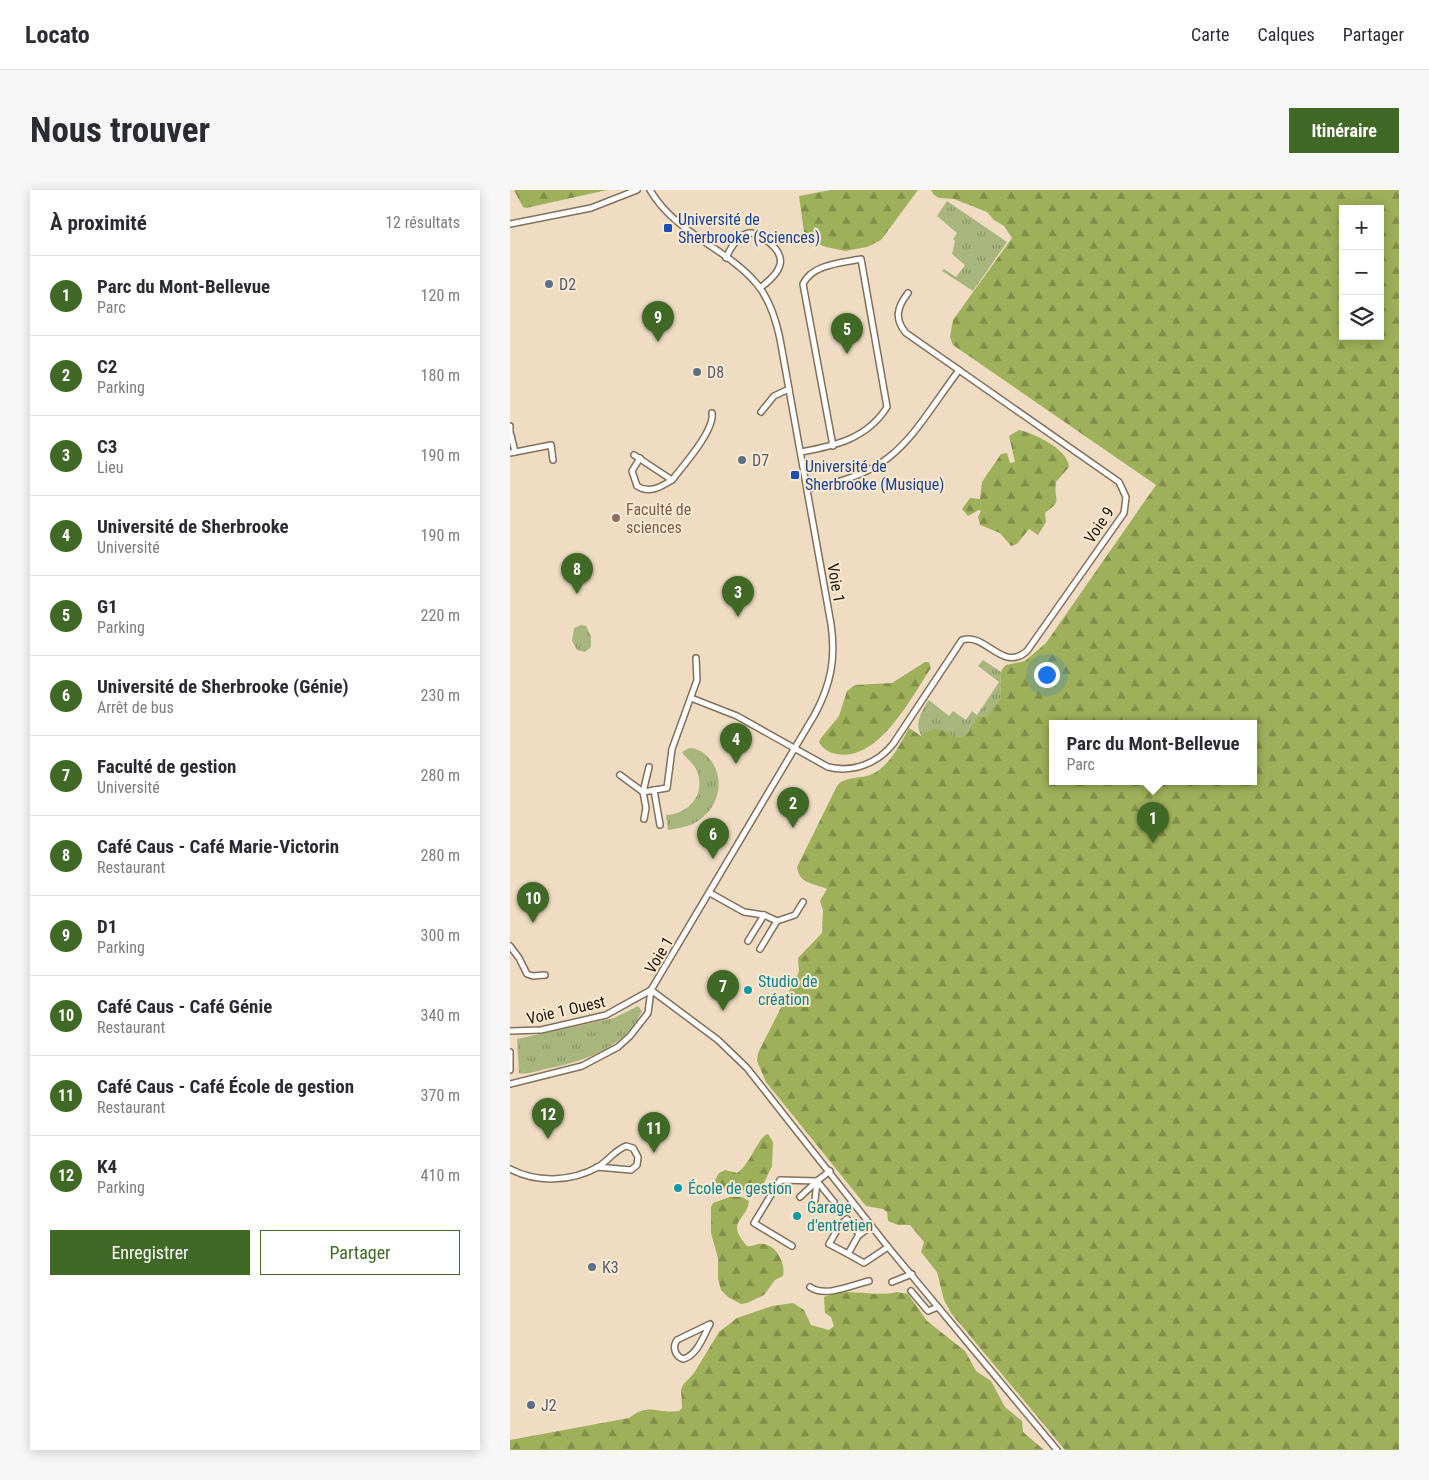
<!DOCTYPE html>
<html lang="fr">
<meta charset="utf-8">
<style>
:root{--surface:#fff;--page:#f7f7f7;--text:#2b2b33;--muted:#7c7c81;--line:#e1e1e2;--accent:#406925}
body{margin:0;font-family:"Roboto Condensed",sans-serif;background:var(--page);color:var(--text)}
.controls{position:absolute;right:15px;top:15px;display:grid;overflow:hidden;border-radius:0px;box-shadow:0 2px 12px #0003}
.controls button{width:45px;height:45px;display:grid;place-items:center;padding:0;border:0;border-bottom:1px solid var(--line);background:var(--surface);color:var(--text);font:25px sans-serif}
.you{position:absolute;left:536px;top:484px;width:18px;height:18px;margin:-12px;border:4px solid #fff;border-radius:50%;background:#1a73e8;box-shadow:0 0 0 8px #1a73e833}
.badge{display:grid;place-items:center;width:32px;height:32px;border-radius:50%;background:var(--accent);color:#fff;font-size:16px;font-weight:700}
.pin{position:absolute;translate:-50% -41px;filter:drop-shadow(0 1px 2px #0008)}
.pin::after{content:'';position:absolute;top:26px;width:18px;height:15px;background:inherit;clip-path:polygon(0 0,100% 0,50% 100%)}
.popup{position:absolute;left:539px;top:530px;width:208px;height:65px;box-sizing:border-box;display:grid;place-content:center;border-radius:0px;background:var(--surface);filter:drop-shadow(0 1px 4px #0005);font-size:16px;white-space:nowrap;color:var(--muted)}
.popup b{font-size:19px;color:var(--text)}
.popup::after{content:'';position:absolute;left:50%;top:100%;margin-left:-10px;border:10px solid transparent;border-top-color:var(--surface)}
.list{margin:0;padding:0;list-style:none}
h2{display:flex;justify-content:space-between;align-items:center;height:65px;margin:0;padding:0 20px;font-size:21px}
h2 small{font-size:16px;font-weight:400;color:var(--muted)}
.list li{display:grid;grid-template-columns:32px 1fr auto;gap:15px;align-items:center;box-sizing:border-box;height:80px;padding:0 20px;border-top:1px solid var(--line)}
.list b{display:block;font-size:19px;white-space:nowrap}
.list p{margin:0;font-size:16px;white-space:nowrap;color:var(--muted)}
.list em{font-size:16px;font-style:normal;color:var(--muted)}
.actions{display:flex;gap:10px;padding:15px 20px}
.actions a{flex:1;padding:11px 0;border:1px solid var(--accent);border-radius:0px;text-align:center;font-size:18px;color:var(--accent)}
.actions .main{background:var(--accent);color:#fff}
.icon{flex:none;width:28px;height:28px;fill:none;stroke:currentColor;stroke-width:2;stroke-linecap:round;stroke-linejoin:round}
.map{position:relative;flex:none;width:889px;height:1260px;overflow:hidden;border-radius:0px}
header{display:flex;align-items:center;gap:30px;box-sizing:border-box;height:70px;padding:0 25px;background:var(--surface);border-bottom:1px solid var(--line)}
header strong{font-size:24px}
nav{display:flex;gap:28px;margin-inline-start:auto;font-size:18px}
.intro{display:flex;align-items:center;justify-content:space-between;box-sizing:border-box;height:120px;padding:0 30px}
h1{margin:0;font-size:35px}
.button{padding:12px 22px;border-radius:0px;background:var(--accent);color:#fff;font-size:18px;font-weight:700}
main{display:flex;gap:30px;padding:0 30px}
aside{flex:1;background:var(--surface);border-radius:0px;box-shadow:0 2px 12px #0003}
.map>svg:first-child{display:block}
.grass{fill:url(#grass-tufts)}
.forest{fill:url(#forest-firs);fill-rule:evenodd}
.lines{fill:none;stroke-linecap:round;stroke-linejoin:round}
.lane-casing{stroke:#81705a;stroke-width:8}
.lane{stroke:#fff;stroke-width:5}
.transit-dot{fill:#1a4fb4;stroke:#fce9d0;stroke-width:2}
.service-dot{fill:#5c6f8a;stroke:#fce9d0;stroke-width:2}
.education-dot{fill:#8d6e63;stroke:#fce9d0;stroke-width:2}
.culture-dot{fill:#0f9aa8;stroke:#fce9d0;stroke-width:2}
.labels{text-anchor:middle;dominant-baseline:central;stroke-width:4;stroke-linejoin:round;paint-order:stroke}
.transit-label{font-size:16px;fill:#164399;stroke:#fce9d0;text-anchor:start}
.service-label{font-size:16px;fill:#4e5e75;stroke:#fce9d0;text-anchor:start}
.education-label{font-size:16px;fill:#785e54;stroke:#fce9d0;text-anchor:start}
.street-label{font-size:16px;fill:#1c160d;stroke:#fce9d0}
.culture-label{font-size:16px;fill:#0d838f;stroke:#fce9d0;text-anchor:start}
</style>
<header>
<strong>Locato</strong>
<nav><a>Carte</a><a>Calques</a><a>Partager</a></nav>
</header>
<div class="intro"><h1>Nous trouver</h1><a class="button">Itinéraire</a></div>
<main>
<aside>
<h2>À proximité<small>12 résultats</small></h2>
<ul class="list">
<li><span class="badge">1</span><div><b>Parc du Mont-Bellevue</b><p>Parc</p></div><em>120 m</em></li>
<li><span class="badge">2</span><div><b>C2</b><p>Parking</p></div><em>180 m</em></li>
<li><span class="badge">3</span><div><b>C3</b><p>Lieu</p></div><em>190 m</em></li>
<li><span class="badge">4</span><div><b>Université de Sherbrooke</b><p>Université</p></div><em>190 m</em></li>
<li><span class="badge">5</span><div><b>G1</b><p>Parking</p></div><em>220 m</em></li>
<li><span class="badge">6</span><div><b>Université de Sherbrooke (Génie)</b><p>Arrêt de bus</p></div><em>230 m</em></li>
<li><span class="badge">7</span><div><b>Faculté de gestion</b><p>Université</p></div><em>280 m</em></li>
<li><span class="badge">8</span><div><b>Café Caus - Café Marie-Victorin</b><p>Restaurant</p></div><em>280 m</em></li>
<li><span class="badge">9</span><div><b>D1</b><p>Parking</p></div><em>300 m</em></li>
<li><span class="badge">10</span><div><b>Café Caus - Café Génie</b><p>Restaurant</p></div><em>340 m</em></li>
<li><span class="badge">11</span><div><b>Café Caus - Café École de gestion</b><p>Restaurant</p></div><em>370 m</em></li>
<li><span class="badge">12</span><div><b>K4</b><p>Parking</p></div><em>410 m</em></li>
</ul>
<div class="actions"><a class="main">Enregistrer</a><a>Partager</a></div>
</aside>
<div class="map">
<svg width="889" height="1260" viewBox="0 0 889 1260">
<defs>
<pattern id="grass-tufts" width="24" height="20" patternUnits="userSpaceOnUse" patternTransform="scale(1.25)"><rect width="24" height="20" fill="#a8b67e"/><path d="M3 7l-1-3M5 7V3M7 7l1-3M15 17l-1-3M17 17v-4M19 17l1-3" fill="none" stroke="#889366"/></pattern>
<pattern id="forest-firs" width="22" height="20" patternUnits="userSpaceOnUse" patternTransform="scale(1.25)"><rect width="22" height="20" fill="#9eb05a"/><path d="M5 1l3.5 6h-7zM16 11l3.5 6h-7z" fill="#808e49"/></pattern>
</defs>
<rect width="100%" height="100%" fill="#efdcc3"/>
<g class="grass">
<path d="M437 11 497 52 463 101 432 81 434 79 446 87 455 75 442 64 445 51 443 49 447 43 427 26Z"/>
<path d="M71 435 76 436 81 446V457L75 462 67 460 62 451 64 438Z"/>
<path d="M473 470 491 482 490 509 447 571C419 551 393 547 419 510L439 526 443 521 456 530 462 521 467 525 489 492 468 476Z"/>
<path d="M179 558C186 558 192 561 197 566 216 585 211 616 188 631 179 637 169 638 158 640L156 625C179 624 196 604 187 581 184 573 176 569 172 562Z"/>
<path d="M128 816 132 821C115 858 73 872 35 879 27 881 16 885 9 883L7 849 104 828Z"/>
</g>
<g class="forest">
<path d="M4 0H97L16 18 13 17Z"/>
<path d="M321 0H408L371 50 357 57 335 61 316 57 304 52 294 42 289 6Z"/>
<path d="M421 0H889V1260H555L441 1123 434 1110 427 1082 411 1062 414 1052 400 1035H388L378 1031 377 1022 373 1019 356 1016 256 892 247 871 248 863 289 782 288 768 312 743 313 720 310 711 317 699C304 693 289 694 287 677L327 596C335 586 349 589 360 585 379 578 390 554 399 538L411 546C430 530 434 546 451 548L458 543 468 527H477L490 509 491 482 493 478 496 475 515 471 536 453 646 295 443 155 440 147 443 130 502 48 494 36 484 30 477 22 444 9 429 8 424 5ZM833 19H870V146H833ZM543 534H743V592H543Z"/>
<path d="M509 240C524 243 559 260 559 277L546 292C543 312 554 309 535 323L536 332 528 345 519 339 507 354 501 356 490 343 470 335 468 327 471 321 469 320 458 326 452 319 460 308 470 309 472 292 491 264 497 263 500 273 505 272 499 246Z"/>
<path d="M415 472H419L421 478C402 506 369 572 327 564 319 563 313 559 309 552L311 548 329 526 337 501 345 495 382 493Z"/>
<path d="M258 944 263 952 262 976 253 995C240 1001 221 1003 208 997L205 990 209 983 215 980 227 983C241 974 248 946 258 944Z"/>
<path d="M220 1007H232L239 1011C236 1032 215 1031 237 1056 243 1057 247 1053 253 1054 267 1055 276 1075 273 1086L265 1090 254 1105 237 1113 231 1114 218 1107 211 1100 208 1089V1068L201 1043V1017L203 1013Z"/>
<path d="M387 1102 398 1104 417 1131 455 1161 466 1181 481 1191 495 1217 512 1231 513 1242 534 1260H0V1250L119 1228C140 1212 146 1224 169 1221L172 1218 171 1200 173 1195 184 1183 209 1142 227 1128 262 1116 283 1113 294 1120 301 1135 319 1140 324 1136 321 1127 315 1123 314 1107C336 1096 365 1108 387 1102Z"/>
</g>
<g class="lines">
<defs>
<g id="lane">
<path d="M0 34 81 18 127 0"/>
<path d="M216 68C220 59 228 45 239 43 245 42 251 47 256 50 281 68 270 83 250 98"/>
<path d="M251 222 264 206 279 199"/>
<path d="M0 236V245"/>
<path d="M1 245 5 262"/>
<path d="M291 262C324 256 357 249 377 217L351 69C332 73 302 74 293 94L323 256"/>
<path d="M0 263 41 255 43 270"/>
<path d="M124 265 162 290"/>
<path d="M130 268 122 281 127 296C139 304 151 297 162 290 173 276 205 240 202 223"/>
<path d="M297 299C388 283 398 249 449 180"/>
<path d="M181 508 227 526 318 577C342 583 367 574 383 554L452 450C476 442 492 483 517 461L614 323 616 307 609 292 396 143C384 129 387 117 398 103"/>
<path d="M110 585 133 602 157 598 162 559 187 490 186 468"/>
<path d="M144 600 150 635"/>
<path d="M134 629 136 618 133 602 139 577"/>
<path d="M200 703 234 722 254 725 267 731 250 759"/>
<path d="M267 731 285 725 293 712"/>
<path d="M238 751 254 725"/>
<path d="M0 756 9 768 17 784 23 786 35 785"/>
<path d="M141 800 208 850 237 878 378 1057 547 1260"/>
<path d="M0 841 31 840 96 825 141 800 305 524C321 494 326 468 321 434L270 149C266 130 259 108 246 93 215 57 165 43 140 0"/>
<path d="M0 862V880"/>
<path d="M0 894 72 876 108 857 120 846 138 823 141 800"/>
<path d="M0 979C27 993 61 992 88 977 98 971 105 960 116 956L123 958 128 967 127 975 121 980 87 977"/>
<path d="M320 981 307 991 324 1012"/>
<path d="M290 1007 307 991"/>
<path d="M302 1015 305 1010 307 991"/>
<path d="M349 1044 337 1029 330 1035 319 1054 338 1064 348 1046 361 1036"/>
<path d="M282 1056 244 1033 270 990 307 991"/>
<path d="M338 1064 354 1073 378 1057"/>
<path d="M382 1092 402 1084"/>
<path d="M300 1097C315 1108 342 1095 359 1091"/>
<path d="M401 1101 418 1121 428 1117"/>
<path d="M200 1134C194 1145 187 1166 173 1169 165 1166 162 1157 167 1150Z"/>
</g>
</defs>
<use href="#lane" class="lane-casing"/>
<use href="#lane" class="lane"/>
</g>
<g class="transit-dot">
<rect x="153" y="33" width="10" height="10" rx="2.5"/>
<rect x="280" y="280" width="10" height="10" rx="2.5"/>
</g>
<g class="service-dot">
<circle cx="39" cy="94" r="5"/>
<circle cx="187" cy="182" r="5"/>
<circle cx="232" cy="270" r="5"/>
<circle cx="82" cy="1077" r="5"/>
<circle cx="21" cy="1215" r="5"/>
</g>
<circle class="education-dot" cx="106" cy="328" r="5"/>
<g class="culture-dot">
<circle cx="238" cy="800" r="5"/>
<circle cx="168" cy="998" r="5"/>
<circle cx="287" cy="1026" r="5"/>
</g>
<g class="labels">
<g class="transit-label">
<text x="168" y="29">Université de<tspan x="168" dy="18">Sherbrooke (Sciences)</tspan></text>
<text x="295" y="276">Université de<tspan x="295" dy="18">Sherbrooke (Musique)</tspan></text>
</g>
<g class="service-label">
<text x="49" y="94">D2</text>
<text x="197" y="182">D8</text>
<text x="242" y="270">D7</text>
<text x="92" y="1077">K3</text>
<text x="31" y="1215">J2</text>
</g>
<g class="education-label">
<text x="116" y="319">Faculté de<tspan x="116" dy="18">sciences</tspan></text>
</g>
<g class="street-label">
<text transform="translate(589 335) rotate(-56)">Voie 9</text>
<text transform="translate(326 393) rotate(80)">Voie 1</text>
<text transform="translate(149 765) rotate(-59)">Voie 1</text>
<text transform="translate(56 820) rotate(-13)">Voie 1 Ouest</text>
</g>
<g class="culture-label">
<text x="248" y="791">Studio de<tspan x="248" dy="18">création</tspan></text>
<text x="178" y="998">École de gestion</text>
<text x="297" y="1017">Garage<tspan x="297" dy="18">d'entretien</tspan></text>
</g>
</g>
</svg>
<div class="controls">
<button>+</button>
<button>−</button>
<button><svg class="icon" aria-label="layers" viewBox="0 0 24 24"><path d="M12 4l9 5-9 5-9-5zM3 14l9 5 9-5"/></svg></button>
</div>
<div class="you"></div>
<div class="pin badge" style="left:643px;top:653px">1</div>
<div class="popup"><b>Parc du Mont-Bellevue</b>Parc</div>
<div class="pin badge" style="left:283px;top:638px">2</div>
<div class="pin badge" style="left:228px;top:427px">3</div>
<div class="pin badge" style="left:226px;top:574px">4</div>
<div class="pin badge" style="left:337px;top:164px">5</div>
<div class="pin badge" style="left:203px;top:669px">6</div>
<div class="pin badge" style="left:213px;top:821px">7</div>
<div class="pin badge" style="left:67px;top:404px">8</div>
<div class="pin badge" style="left:148px;top:152px">9</div>
<div class="pin badge" style="left:23px;top:733px">10</div>
<div class="pin badge" style="left:144px;top:963px">11</div>
<div class="pin badge" style="left:38px;top:949px">12</div>
</div>
</main>
